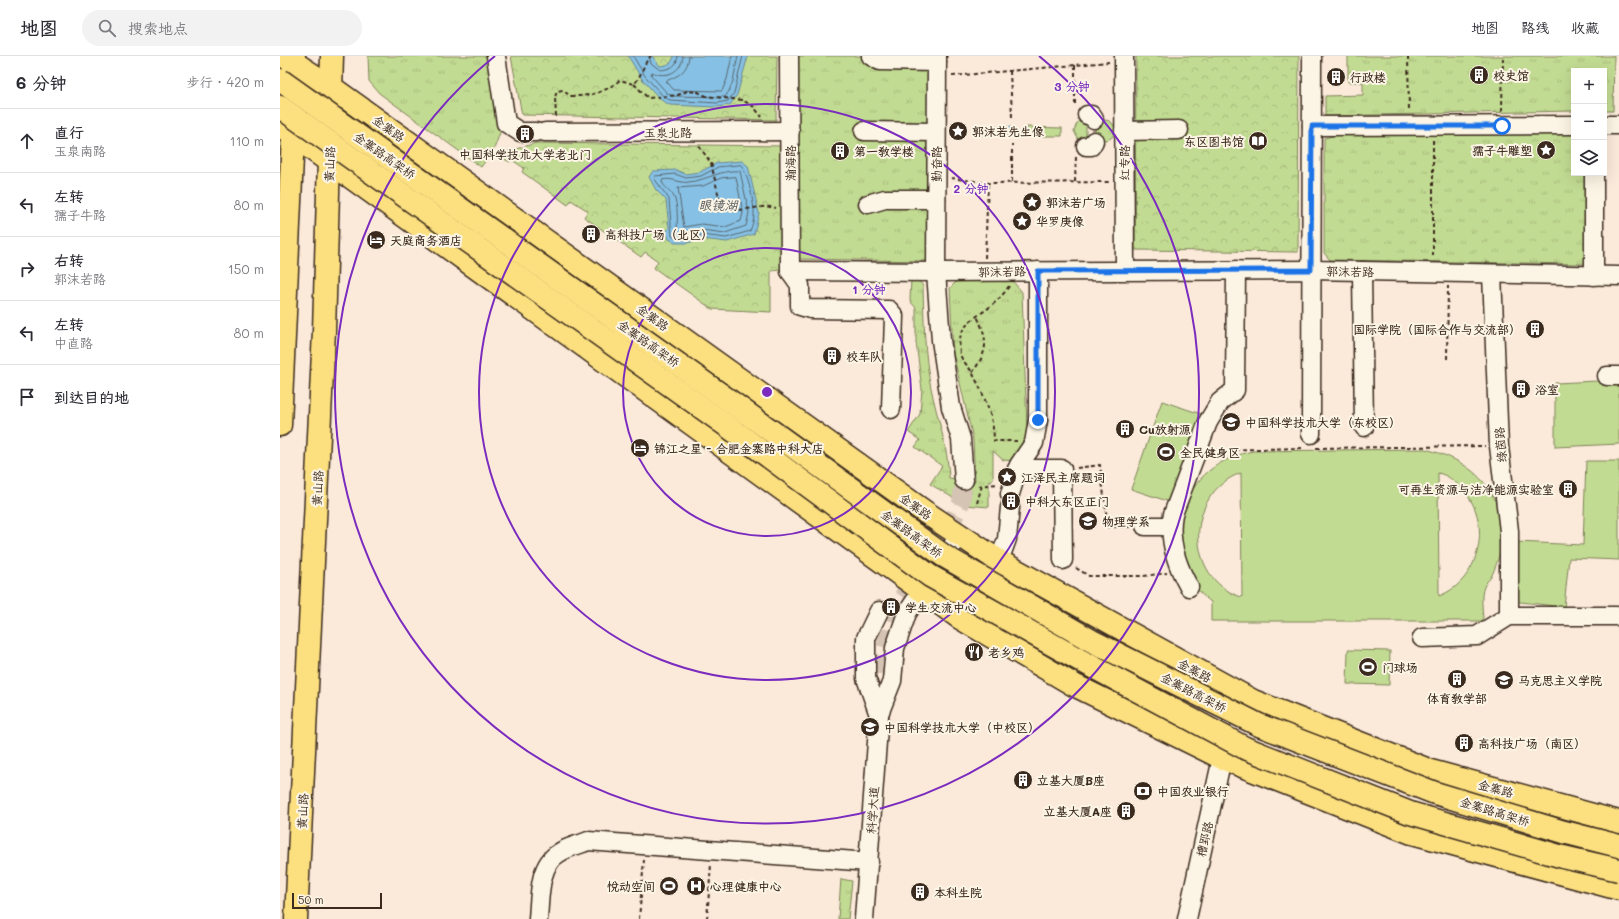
<!DOCTYPE html>
<html lang="zh">
<meta charset="utf-8">
<style>
:root{--surface:#fff;--page:#f2f2f3;--text:#2b2b33;--muted:#7c7c81;--line:#e1e1e2}
body{margin:0;font-family:Mali,"LXGW WenKai TC",sans-serif;background:var(--page);color:var(--text)}
.controls{position:absolute;right:12px;top:12px;display:grid;overflow:hidden;border-radius:0px;box-shadow:0 4px 16px #0002}
.controls button{width:36px;height:36px;display:grid;place-items:center;padding:0;border:0;border-bottom:1px solid var(--line);background:var(--surface);color:var(--text);font:20px sans-serif}
.scale{position:absolute;left:12px;bottom:10px;width:90px;box-sizing:border-box;padding-left:4px;border:2px solid #3b2a1e;border-top:0;font-size:11px;line-height:14px;white-space:nowrap;color:#3b2a1e;-webkit-text-stroke:3px #fcf5e5;paint-order:stroke}
.stop{position:absolute;width:12px;height:12px;margin:-9px;border:3px solid #1a73e8;border-radius:50%;background:#fff}
.stop.end{background:#1a73e8;border-color:#fff;box-shadow:0 1px 4px #0008}
.list{margin:0;padding:0;list-style:none}
h2{display:flex;justify-content:space-between;align-items:center;height:52px;margin:0;padding:0 16px;font-size:17px}
h2 small{font-size:13px;font-weight:400;color:var(--muted)}
.list li{display:grid;grid-template-columns:26px 1fr auto;gap:12px;align-items:center;box-sizing:border-box;height:64px;padding:0 16px;border-top:1px solid var(--line)}
.list b{display:block;font-size:15px;white-space:nowrap}
.list p{margin:0;font-size:13px;white-space:nowrap;color:var(--muted)}
.list em{font-size:13px;font-style:normal;color:var(--muted)}
.icon{flex:none;width:22px;height:22px;fill:none;stroke:currentColor;stroke-width:2;stroke-linecap:round;stroke-linejoin:round}
.map{position:relative;flex:none;width:1339px;height:863px;overflow:hidden}
header{display:flex;align-items:center;gap:24px;box-sizing:border-box;height:56px;padding:0 20px;background:var(--surface);border-bottom:1px solid var(--line)}
header strong{font-size:19px}
nav{display:flex;gap:22px;margin-inline-start:auto;font-size:14px}
.search{width:280px;height:36px;background:var(--page);display:flex;align-items:center;gap:10px;box-sizing:border-box;padding:0 14px;border-radius:22px;color:var(--muted);font-size:15px}
main{display:flex}
aside{flex:1;background:var(--surface)}
.map>svg:first-child{display:block}
.grass{fill:url(#grass-tufts);stroke:#7e8258}
.forest{fill:url(#forest-crowns);stroke:#7e8258}
.garden{fill:#c2db92;stroke:#7e8258;fill-rule:evenodd}
.water{fill:#86c1e5;stroke:#688595}
.lines{fill:none;stroke-linecap:round;stroke-linejoin:round}
.shore{stroke:#59666e;stroke-width:1}
.minor-tunnel{stroke:#d5c4b4;stroke-width:18;stroke-dasharray:18 9;stroke-linecap:butt}
.minor-casing{stroke:#3b2a1e;stroke-width:21}
.major-casing{stroke:#3b2a1e;stroke-width:25}
.highway-casing{stroke:#3b2a1e;stroke-width:25}
.path{stroke:#3b2a1e;stroke-width:2;stroke-dasharray:4 3;stroke-linecap:butt}
.minor{stroke:#fcf5e5;stroke-width:18}
.major{stroke:#fce080;stroke-width:22}
.highway{stroke:#fce080;stroke-width:22}
.highway-bridge-casing{stroke:#3b2a1e;stroke-width:25;stroke-linecap:butt}
.highway-bridge{stroke:#fce080;stroke-width:22}
.route{stroke:#1a73e8;stroke-width:5}
.ring{fill:none;stroke:#7b2cbf;stroke-width:2}
.labels{text-anchor:middle;dominant-baseline:central;stroke-width:4;stroke-linejoin:round;paint-order:stroke}
.poi-label{font-size:12px;font-weight:bold;fill:#3b2a1e;stroke:#fcf5e5;text-anchor:start}
.street-label{font-size:12px;fill:#3b2a1e;stroke:#fcf5e5}
.water-label{font-size:13px;font-style:italic;fill:#52575a;stroke:#fcf5e5}
.centre{fill:#7b2cbf;stroke:#fcf5e5;stroke-width:2}
.ring-label{font-size:12px;text-anchor:middle;font-weight:bold;fill:#7b2cbf;stroke:#fcf5e5;stroke-width:4;stroke-linejoin:round;paint-order:stroke}
</style>
<header>
<strong>地图</strong>
<div class="search"><svg class="icon" aria-label="search" viewBox="0 0 24 24"><circle cx="10" cy="10" r="6"/><path d="M15 15l6 6"/></svg>搜索地点</div>
<nav><a>地图</a><a>路线</a><a>收藏</a></nav>
</header>
<main>
<aside>
<h2>6 分钟<small>步行 · 420 m</small></h2>
<ul class="list">
<li><svg class="icon" aria-label="ahead" viewBox="0 0 24 24"><path d="M12 20V5M6 11l6-6 6 6"/></svg><div><b>直行</b><p>玉泉南路</p></div><em>110 m</em></li>
<li><svg class="icon" aria-label="left" viewBox="0 0 24 24"><path d="M17 20v-9H6M10 6l-5 5 5 5"/></svg><div><b>左转</b><p>孺子牛路</p></div><em>80 m</em></li>
<li><svg class="icon" aria-label="right" viewBox="0 0 24 24"><path d="M7 20v-9h11M14 6l5 5-5 5"/></svg><div><b>右转</b><p>郭沫若路</p></div><em>150 m</em></li>
<li><svg class="icon" aria-label="left" viewBox="0 0 24 24"><path d="M17 20v-9H6M10 6l-5 5 5 5"/></svg><div><b>左转</b><p>中直路</p></div><em>80 m</em></li>
<li><svg class="icon" aria-label="arrive" viewBox="0 0 24 24"><path d="M6 21V4h12l-3 4 3 4H6"/></svg><div><b>到达目的地</b></div></li>
</ul>
</aside>
<div class="map">
<svg width="1339" height="863" viewBox="0 0 1339 863">
<defs>
<pattern id="grass-tufts" width="24" height="20" patternUnits="userSpaceOnUse"><rect width="24" height="20" fill="#c2db92"/><path d="M3 7l-1-3M5 7V3M7 7l1-3M15 17l-1-3M17 17v-4M19 17l1-3" fill="none" stroke="#a8bc7d"/></pattern>
<pattern id="forest-crowns" width="20" height="18" patternUnits="userSpaceOnUse"><rect width="20" height="18" fill="#c2db92"/><path d="M2 6a3 3 0 1 1 6 0M12 15a3 3 0 1 1 6 0" fill="none" stroke="#a8bc7d"/></pattern>
</defs>
<rect width="100%" height="100%" fill="#fbeada"/>
<filter id="ink" filterUnits="userSpaceOnUse"><feTurbulence type="fractalNoise" baseFrequency=".025" numOctaves="2"/><feDisplacementMap in="SourceGraphic" scale="8" xChannelSelector="R" yChannelSelector="G"/><feConvolveMatrix kernelMatrix="1 2 1 2 8 2 1 2 1" color-interpolation-filters="sRGB"/></filter>
<g filter="url(#ink)">
<g class="grass">
<path d="M88 0H211L221 74 214 93 201 111 99 37 89 25Z"/>
<path d="M518 0H648L647 205 519 203Z"/>
<path d="M1068 0H1334L1333 55H1324V15H1294V55L1045 60V40L1083 39V26H1068Z"/>
<path d="M801 63H806V86L798 83 794 75 797 67Z"/>
<circle cx="825" cy="74" r="10"/>
<path d="M747 71 782 72V80H747Z"/>
<path d="M1294 76V117H1310V204L1303 208 1050 204 1044 197V82L1062 78Z"/>
<path d="M729 221 742 236 747 373 743 394 734 405 723 404 713 395V424L709 425V451L685 449 650 428 662 410 635 391 640 384 628 376 640 358 642 333 636 286V252L630 245 631 222 638 224 643 230C644 264 644 298 651 332 657 362 668 390 669 422L695 425 693 383 673 297 670 232 678 224Z"/>
<path d="M561 823 572 825 568 863H558Z"/>
</g>
<g class="forest">
<path d="M231 0H497L496 64 242 59Z"/>
<path d="M856 0H1019L1018 196 855 194Z"/>
<path d="M256 87 503 90 501 214 491 215V256L432 253 374 212 378 205 365 196 361 201 304 161 308 155 291 144 288 149 242 116 244 112 232 104 230 106 216 99Z"/>
</g>
<g class="garden">
<path d="M1339 324V388L1275 391V327Z"/>
<path d="M882 345 921 358 890 446 851 433Z"/>
<path d="M1145 393C1195 405 1229 439 1220 495 1218 504 1215 513 1211 521 1209 524 1205 527 1204 531 1200 540 1203 555 1203 565H931V546C912 532 907 519 902 497 901 490 897 480 898 473 898 467 901 461 903 455 913 421 939 402 973 395ZM961 417 962 541H961C904 522 905 437 961 417ZM1158 417C1167 419 1175 425 1181 432 1213 463 1202 524 1159 540Z"/>
<path d="M1306 405H1339V504L1289 502 1284 551 1232 545 1236 486 1303 489Z"/>
<path d="M1068 594 1110 595 1109 629 1067 628Z"/>
</g>
<g class="water">
<path d="M348 0H372L380 10C388 9 392 8 394 0H468L457 39 450 49 437 51 390 49 381 44 362 23Z"/>
<rect x="697" y="71" width="34" height="8"/>
<path d="M462 105 468 110 479 157 474 178 447 186 422 183 407 187H396L389 183 386 177 389 171 386 144 376 134 369 121 373 115 396 114 405 118 420 116 437 107Z"/>
</g>
<g class="lines">
<g class="shore">
<path d="M353 0 365 20 384 41 390 44 437 47 448 45 454 37 463 0"/>
<path d="M369 0 371 7 380 14C390 13 397 11 398 0"/>
<path d="M403 0C402 16 386 23 372 16L371 19 387 37 392 40 445 41 449 35 453 25 458 0"/>
<path d="M409 0C408 16 398 20 386 25L394 34 442 35 447 23 452 0"/>
<path d="M461 109C467 114 475 150 474 159 474 164 472 170 470 175L446 182 422 179 407 183H397L392 180 389 143 374 122 375 120 395 118 406 122 421 120 438 111Z"/>
<path d="M460 115 469 157 466 170 445 177 422 174 406 178 397 177C397 166 399 149 393 139 389 133 382 130 382 124 392 121 400 128 409 126 427 124 442 113 460 115Z"/>
<path d="M456 121 463 157 461 165 445 171 422 168 404 171 398 132 423 130 441 122Z"/>
</g>
<path class="minor-tunnel" d="M600 645 602 604 615 552 672 466 681 447 684 424"/>
<defs>
<g id="minor">
<path d="M216 0 226 67 240 76H256"/>
<path d="M509 0 510 215"/>
<path d="M591 0 600 5 657 6"/>
<path d="M657 0 656 216 661 284 671 351 681 383 684 424"/>
<path d="M844 0 845 214"/>
<path d="M807 59H811L814 63"/>
<path d="M1324 69H1339"/>
<path d="M1032 70 1294 69"/>
<path d="M584 75 656 76"/>
<path d="M844 75 899 74"/>
<path d="M265 76 510 75"/>
<path d="M806 90H811L814 85"/>
<path d="M1314 117V220"/>
<path d="M588 148 605 143H656"/>
<path d="M510 215 656 216 1031 214 1339 220"/>
<path d="M510 215 520 229V250L530 253 609 254 614 260 611 353"/>
<path d="M1082 215 1084 371"/>
<path d="M1212 218 1219 390 1229 475V560"/>
<path d="M1327 320H1339"/>
<path d="M1031 378 1032 0"/>
<path d="M737 413H782L783 504"/>
<path d="M730 438 739 409 754 387 758 364V215"/>
<path d="M865 470H891"/>
<path d="M909 531C896 508 888 484 893 458L928 366 940 346 955 334 956 214"/>
<path d="M685 555 719 505 727 483 730 451"/>
<path d="M1142 582 1197 580 1229 560H1339"/>
<path d="M599 658 612 625 615 592 627 557 679 480"/>
<path d="M599 659 586 622V582L599 555"/>
<path d="M258 863C260 842 258 809 279 797 287 791 299 789 308 785L589 806"/>
<path d="M584 863 600 645"/>
<path d="M907 863 942 702"/>
</g>
<g id="major">
<path d="M0 369 13 79 14 0"/>
<path d="M16 863 44 275 52 0"/>
</g>
<g id="highway">
<path d="M4 0 51 31 645 456 719 505 973 645 1151 715 1339 766"/>
<path d="M0 70 680 562 794 629 942 702 1132 777 1339 833"/>
</g>
</defs>
<use href="#minor" class="minor-casing"/>
<use href="#major" class="major-casing"/>
<use href="#highway" class="highway-casing"/>
<g class="path">
<path d="M1128 0 1129 55"/>
<path d="M795 9V50"/>
<path d="M730 15 732 61"/>
<path d="M672 20 829 6"/>
<path d="M354 28 368 42 398 39 407 35 418 36 426 40 462 44 473 50 482 61"/>
<path d="M1222 55 1223 0"/>
<path d="M276 61 275 41 277 35 283 34 290 40C310 41 325 36 340 24L354 28C362 20 363 7 371 0"/>
<path d="M1153 84V202"/>
<path d="M419 90 431 107 441 150C458 160 478 147 496 152"/>
<path d="M671 122 708 127 830 126"/>
<path d="M732 126V89"/>
<path d="M795 126 796 101"/>
<path d="M437 156 441 150"/>
<path d="M705 202 708 127"/>
<path d="M729 230C724 238 718 244 711 250 701 258 690 263 683 274 679 280 679 291 680 298 682 306 690 311 693 318 704 339 714 362 714 385H737"/>
<path d="M1167 303 1168 230"/>
<path d="M692 317C709 294 708 284 697 260"/>
<path d="M1036 392 1205 390"/>
<path d="M934 394 1025 392"/>
<path d="M797 412 820 409 828 471H851"/>
<path d="M698 430 718 428"/>
<path d="M697 447 702 429"/>
<path d="M796 512 809 520H864L887 517"/>
<path d="M359 863 364 804"/>
<path d="M427 863 431 808"/>
</g>
<use href="#minor" class="minor"/>
<use href="#major" class="major"/>
<use href="#highway" class="highway"/>
<defs>
<g id="highway-bridge">
<path d="M0 24 454 348 664 500 812 585 979 669 1155 737 1284 776 1339 790"/>
<path d="M0 51 446 369 650 520 798 603 965 692 1130 757 1283 801 1339 814"/>
</g>
</defs>
<use href="#highway-bridge" class="highway-bridge-casing"/>
<use href="#highway-bridge" class="highway-bridge"/>
</g>
</g>
<g class="lines" filter="url(#ink)">
<path class="route" d="M758 364V215L1031 214 1032 70H1222"/>
</g>
<g class="ring">
<circle cx="487" cy="336" r="144"/>
<circle cx="487" cy="336" r="288"/>
<path d="M759 0A432 432 0 1 1 215 0"/>
</g>
<defs>
<symbol id="building-disc" viewBox="-11 -11 22 22"><circle r="9.5" fill="#3b2a1e" stroke="#fcf5e5"/><path d="M-4-6H4V6H1V3H-1V6H-4ZM-2.5-4.3h1.7v1.8h-1.7ZM.8-4.3h1.7v1.8H.8ZM-2.5-1h1.7V.8h-1.7ZM.8-1h1.7V.8H.8Z" fill="#fff"/></symbol>
<symbol id="sight-disc" viewBox="-11 -11 22 22"><circle r="9.5" fill="#3b2a1e" stroke="#fcf5e5"/><path d="M0-6L1.8-2.2L6-1.7L2.9 1.2L3.7 5.4L0 3.3L-3.7 5.4L-2.9 1.2L-6-1.7L-1.8-2.2Z" fill="#fff"/></symbol>
<symbol id="library-disc" viewBox="-11 -11 22 22"><circle r="9.5" fill="#3b2a1e" stroke="#fcf5e5"/><path d="M-6-4Q-3-5.5-.7-3.5V5Q-3 3-6 4ZM6-4Q3-5.5 .7-3.5V5Q3 3 6 4Z" fill="#fff"/></symbol>
<symbol id="hotel-disc" viewBox="-11 -11 22 22"><circle r="9.5" fill="#3b2a1e" stroke="#fcf5e5"/><path d="M-6-4.5h1.5V1H6V5H4.5V3h-9V5H-6ZM-4 0a1.8 1.8 0 1 1 3.6 0ZM.5 0V-2.5h3Q6-2.5 6 0Z" fill="#fff"/></symbol>
<symbol id="university-disc" viewBox="-11 -11 22 22"><circle r="9.5" fill="#3b2a1e" stroke="#fcf5e5"/><path d="M0-5L7-2L0 1L-7-2ZM-4 1L0 2.5L4 1V4Q0 6-4 4Z" fill="#fff"/></symbol>
<symbol id="stadium-disc" viewBox="-11 -11 22 22"><circle r="9.5" fill="#3b2a1e" stroke="#fcf5e5"/><path d="M0-5a6.5 5 0 1 0 0 10a6.5 5 0 1 0 0-10ZM-3.5-1.8h7v3.6h-7Z" fill="#fff"/></symbol>
<symbol id="restaurant-disc" viewBox="-11 -11 22 22"><circle r="9.5" fill="#3b2a1e" stroke="#fcf5e5"/><path d="M-5-6h1v4h1v-4h1v4h1v-4h1v5L-1.5 .5V6h-2V.5L-5-1ZM5-6V6H3V1.5H1.5Q1.5-4 5-6Z" fill="#fff"/></symbol>
<symbol id="bank-disc" viewBox="-11 -11 22 22"><circle r="9.5" fill="#3b2a1e" stroke="#fcf5e5"/><path d="M-6-4H6V4H-6ZM0-2.3a2.3 2.3 0 1 0 0 4.6a2.3 2.3 0 1 0 0-4.6Z" fill="#fff"/></symbol>
<symbol id="hospital-disc" viewBox="-11 -11 22 22"><circle r="9.5" fill="#3b2a1e" stroke="#fcf5e5"/><path d="M-5-5h3v3.5h4V-5h3V5h-3V1.5h-4V5h-3Z" fill="#fff"/></symbol>
</defs>
<g fill-rule="evenodd">
<use href="#building-disc" x="1188" y="8" width="22" height="22"/>
<use href="#building-disc" x="1045" y="10" width="22" height="22"/>
<use href="#sight-disc" x="667" y="64" width="22" height="22"/>
<use href="#building-disc" x="234" y="67" width="22" height="22"/>
<use href="#library-disc" x="967" y="74" width="22" height="22"/>
<use href="#sight-disc" x="1255" y="83" width="22" height="22"/>
<use href="#building-disc" x="549" y="84" width="22" height="22"/>
<use href="#sight-disc" x="741" y="135" width="22" height="22"/>
<use href="#sight-disc" x="731" y="154" width="22" height="22"/>
<use href="#building-disc" x="300" y="167" width="22" height="22"/>
<use href="#hotel-disc" x="85" y="173" width="22" height="22"/>
<use href="#building-disc" x="1244" y="262" width="22" height="22"/>
<use href="#building-disc" x="541" y="289" width="22" height="22"/>
<use href="#building-disc" x="1230" y="322" width="22" height="22"/>
<use href="#university-disc" x="940" y="355" width="22" height="22"/>
<use href="#building-disc" x="834" y="362" width="22" height="22"/>
<use href="#hotel-disc" x="349" y="381" width="22" height="22"/>
<use href="#stadium-disc" x="875" y="385" width="22" height="22"/>
<use href="#sight-disc" x="716" y="410" width="22" height="22"/>
<use href="#building-disc" x="1277" y="422" width="22" height="22"/>
<use href="#building-disc" x="720" y="434" width="22" height="22"/>
<use href="#university-disc" x="797" y="454" width="22" height="22"/>
<use href="#building-disc" x="600" y="540" width="22" height="22"/>
<use href="#restaurant-disc" x="683" y="585" width="22" height="22"/>
<use href="#stadium-disc" x="1077" y="600" width="22" height="22"/>
<use href="#building-disc" x="1166" y="612" width="22" height="22"/>
<use href="#university-disc" x="1213" y="613" width="22" height="22"/>
<use href="#university-disc" x="579" y="660" width="22" height="22"/>
<use href="#building-disc" x="1173" y="676" width="22" height="22"/>
<use href="#building-disc" x="732" y="713" width="22" height="22"/>
<use href="#bank-disc" x="852" y="724" width="22" height="22"/>
<use href="#building-disc" x="835" y="744" width="22" height="22"/>
<use href="#stadium-disc" x="378" y="819" width="22" height="22"/>
<use href="#hospital-disc" x="405" y="819" width="22" height="22"/>
<use href="#building-disc" x="629" y="825" width="22" height="22"/>
</g>
<g class="labels">
<g class="poi-label">
<text x="1213" y="19">校史馆</text>
<text x="1070" y="21">行政楼</text>
<text x="692" y="75">郭沫若先生像</text>
<text x="964" y="85" text-anchor="end">东区图书馆</text>
<text x="1252" y="94" text-anchor="end">孺子牛雕塑</text>
<text x="574" y="95">第一教学楼</text>
<text x="245" y="98" text-anchor="middle">中国科学技术大学老北门</text>
<text x="766" y="146">郭沫若广场</text>
<text x="756" y="165">华罗庚像</text>
<text x="325" y="178">高科技广场（北区）</text>
<text x="110" y="184">天庭商务酒店</text>
<text x="1241" y="273" text-anchor="end">国际学院（国际合作与交流部）</text>
<text x="566" y="300">校车队</text>
<text x="1255" y="333">浴室</text>
<text x="965" y="366">中国科学技术大学（东校区）</text>
<text x="859" y="373">Cu放射源</text>
<text x="374" y="392">锦江之星 - 合肥金寨路中科大店</text>
<text x="900" y="396">全民健身区</text>
<text x="741" y="421">江泽民主席题词</text>
<text x="1274" y="433" text-anchor="end">可再生资源与洁净能源实验室</text>
<text x="745" y="445">中科大东区正门</text>
<text x="822" y="465">物理学系</text>
<text x="625" y="551">学生交流中心</text>
<text x="708" y="596">老乡鸡</text>
<text x="1102" y="611">门球场</text>
<text x="1238" y="624">马克思主义学院</text>
<text x="1177" y="642" text-anchor="middle">体育教学部</text>
<text x="604" y="671">中国科学技术大学（中校区）</text>
<text x="1198" y="687">高科技广场（南区）</text>
<text x="757" y="724">立基大厦B座</text>
<text x="877" y="735">中国农业银行</text>
<text x="832" y="755" text-anchor="end">立基大厦A座</text>
<text x="375" y="830" text-anchor="end">悦动空间</text>
<text x="430" y="830">心理健康中心</text>
<text x="654" y="836">本科生院</text>
</g>
<g class="street-label">
<text transform="translate(109 72) rotate(36)">金寨路</text>
<text x="388" y="76">玉泉北路</text>
<text transform="translate(105 99) rotate(35)">金寨路高架桥</text>
<text transform="translate(510 107) rotate(-90)">瀚海路</text>
<text transform="translate(844 107) rotate(-90)">红专路</text>
<text transform="translate(49 108) rotate(-88)">黄山路</text>
<text transform="translate(656 108) rotate(-90)">勤奋路</text>
<text transform="translate(722 215) rotate(-1)">郭沫若路</text>
<text transform="translate(1070 215) rotate(1)">郭沫若路</text>
<text transform="translate(373 261) rotate(36)">金寨路</text>
<text transform="translate(369 287) rotate(35)">金寨路高架桥</text>
<text transform="translate(1220 389) rotate(-95)">绿茵路</text>
<text transform="translate(37 432) rotate(-87)">黄山路</text>
<text transform="translate(636 450) rotate(35)">金寨路</text>
<text transform="translate(632 477) rotate(36)">金寨路高架桥</text>
<text transform="translate(915 614) rotate(28)">金寨路</text>
<text transform="translate(914 636) rotate(27)">金寨路高架桥</text>
<text transform="translate(1216 732) rotate(15)">金寨路</text>
<text transform="translate(592 754) rotate(-86)">科学大道</text>
<text transform="translate(22 755) rotate(-87)">黄山路</text>
<text transform="translate(1215 755) rotate(17)">金寨路高架桥</text>
<text transform="translate(924 783) rotate(-77)">槽郢路</text>
</g>
<g class="water-label">
<text x="438" y="148">眼镜湖</text>
</g>
</g>
<circle cx="487" cy="336" r="6" class="centre"/>
<g class="ring-label">
<text x="792" y="35">3 分钟</text>
<text x="691" y="137">2 分钟</text>
<text x="589" y="238">1 分钟</text>
</g>
</svg>
<div class="controls">
<button>+</button>
<button>−</button>
<button><svg class="icon" aria-label="layers" viewBox="0 0 24 24"><path d="M12 4l9 5-9 5-9-5zM3 14l9 5 9-5"/></svg></button>
</div>
<div class="scale">50 m</div>
<div class="stop" style="left:1222px;top:70px"></div>
<div class="stop end" style="left:758px;top:364px"></div>
</div>
</main>
